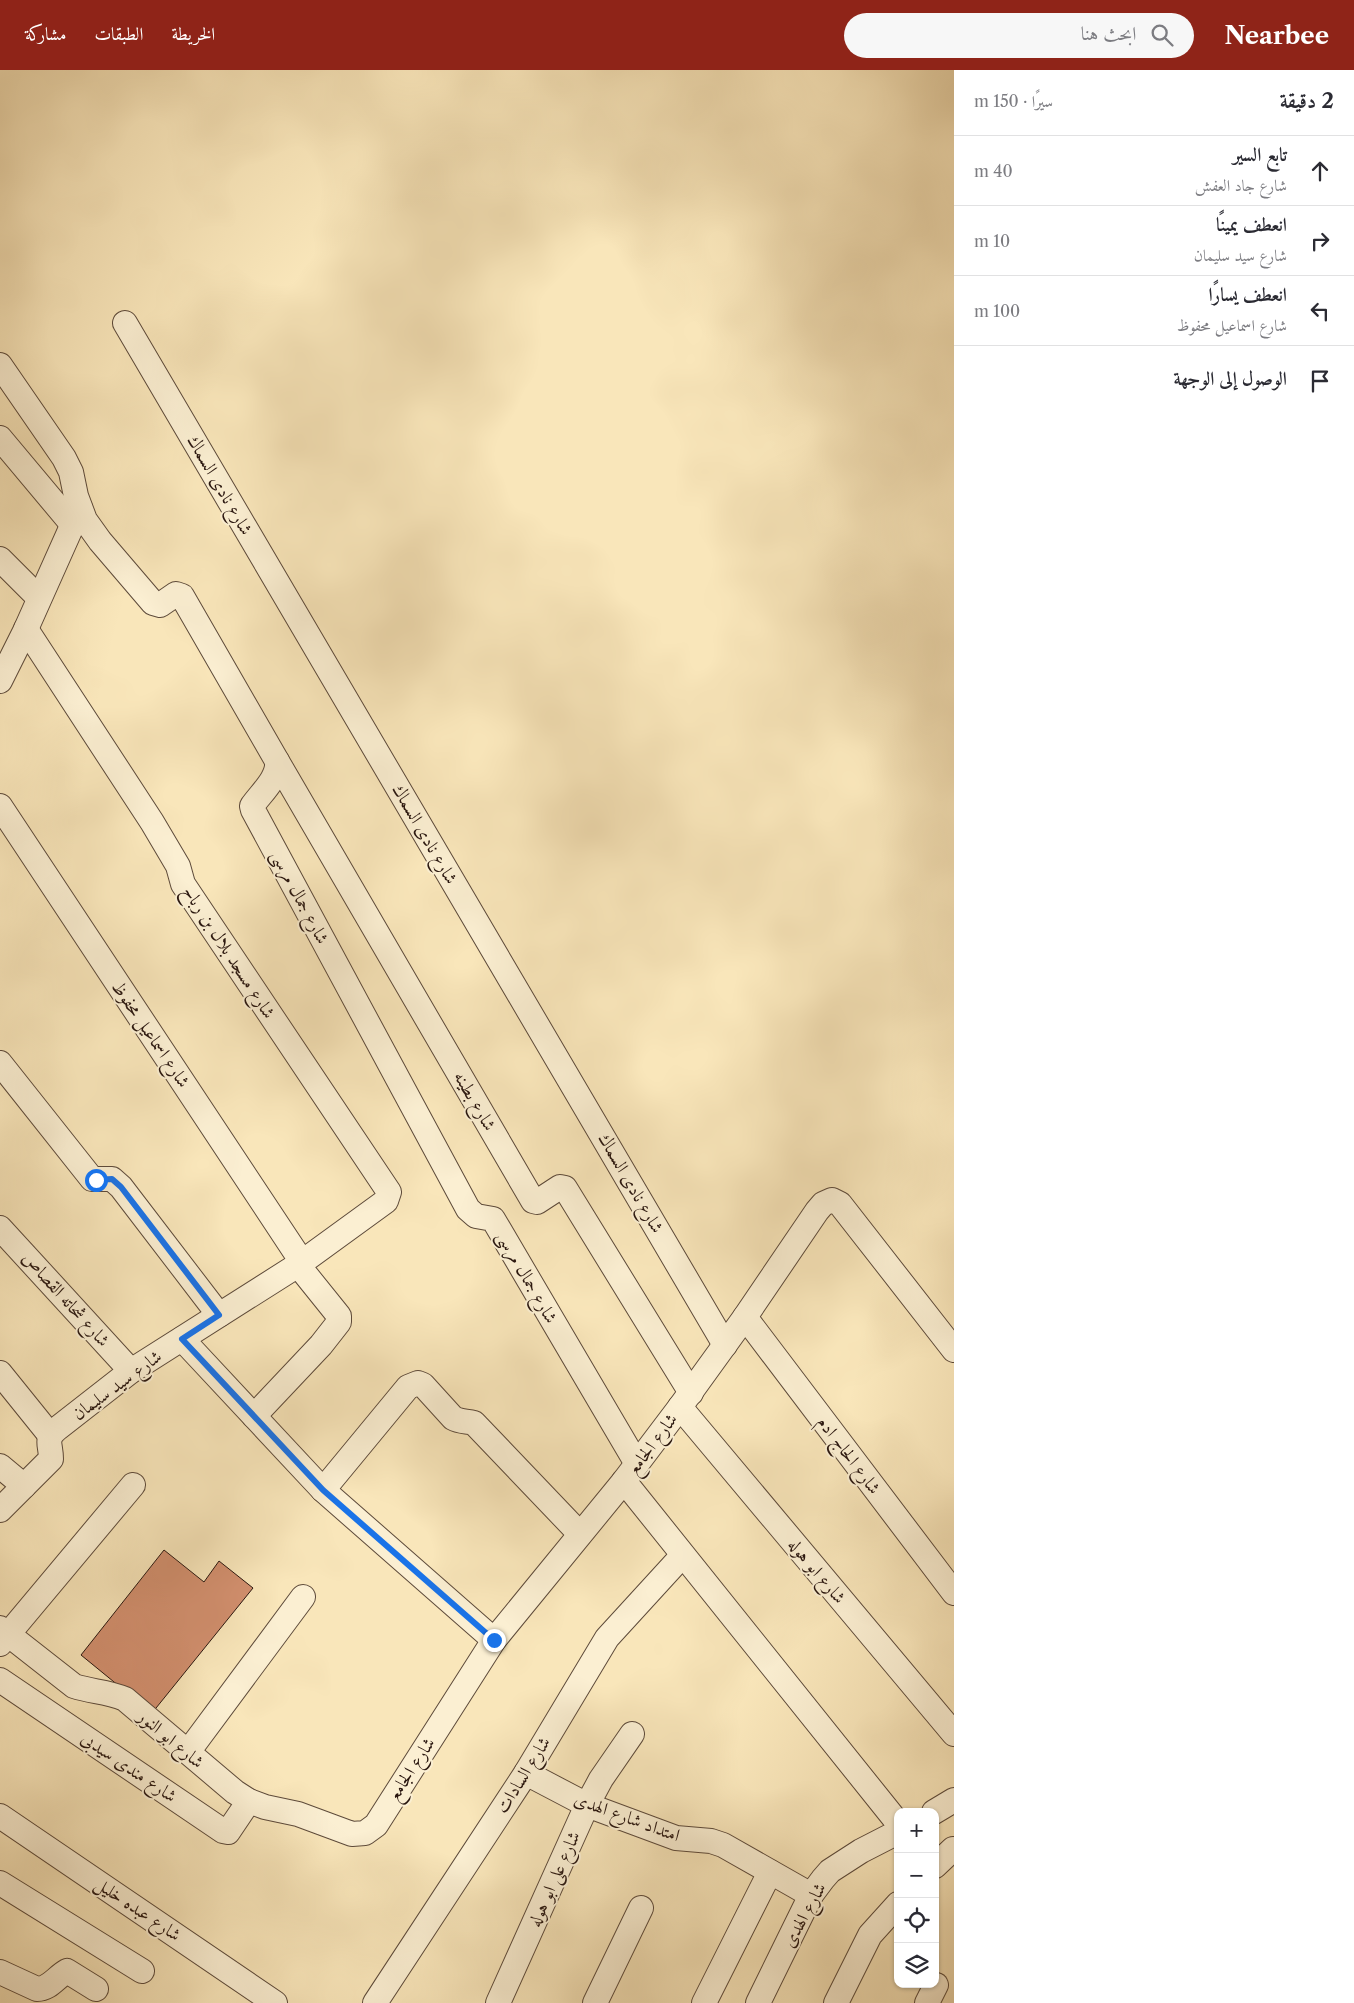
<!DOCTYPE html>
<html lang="ar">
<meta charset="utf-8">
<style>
:root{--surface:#fff;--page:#f7f7f7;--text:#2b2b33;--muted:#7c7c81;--line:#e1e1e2;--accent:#8f2418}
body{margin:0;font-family:"Libre Caslon Text",Amiri,serif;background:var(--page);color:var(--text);direction:rtl}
.controls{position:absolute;right:15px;bottom:15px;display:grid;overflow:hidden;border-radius:10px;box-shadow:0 1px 4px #0004}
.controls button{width:45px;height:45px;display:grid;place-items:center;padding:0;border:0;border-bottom:1px solid var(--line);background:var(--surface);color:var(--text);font:25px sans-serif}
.stop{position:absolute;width:15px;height:15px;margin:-11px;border:4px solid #1a73e8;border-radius:50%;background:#fff}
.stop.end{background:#1a73e8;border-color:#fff;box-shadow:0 1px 5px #0008}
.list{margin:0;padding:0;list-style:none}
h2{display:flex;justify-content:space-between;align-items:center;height:65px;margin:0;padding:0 20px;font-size:21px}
h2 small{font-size:16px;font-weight:400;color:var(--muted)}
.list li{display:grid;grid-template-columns:32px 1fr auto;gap:15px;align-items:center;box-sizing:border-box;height:70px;padding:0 20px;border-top:1px solid var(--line)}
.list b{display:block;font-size:19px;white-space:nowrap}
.list p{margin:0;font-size:16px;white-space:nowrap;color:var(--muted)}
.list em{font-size:16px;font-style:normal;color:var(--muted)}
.icon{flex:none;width:28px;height:28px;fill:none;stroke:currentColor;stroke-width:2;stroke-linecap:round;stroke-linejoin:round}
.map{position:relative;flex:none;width:954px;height:1933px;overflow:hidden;direction:ltr}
header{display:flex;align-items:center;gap:30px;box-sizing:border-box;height:70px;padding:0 25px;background:var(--accent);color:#fff}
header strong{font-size:24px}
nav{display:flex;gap:28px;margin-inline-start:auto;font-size:18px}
.search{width:350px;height:45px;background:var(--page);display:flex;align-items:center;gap:12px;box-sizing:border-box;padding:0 18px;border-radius:28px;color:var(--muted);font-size:19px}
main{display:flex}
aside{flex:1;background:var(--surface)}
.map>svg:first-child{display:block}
.building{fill:#d28f6e;stroke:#29160f}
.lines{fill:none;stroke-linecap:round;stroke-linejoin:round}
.minor-casing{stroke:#5d4a3a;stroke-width:26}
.minor{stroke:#fbefd2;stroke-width:24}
.route{stroke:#1a73e8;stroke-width:6}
.labels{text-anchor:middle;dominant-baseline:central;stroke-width:4;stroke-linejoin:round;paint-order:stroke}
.street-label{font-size:18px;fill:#29160f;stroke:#fbefd2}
</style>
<header>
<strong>Nearbee</strong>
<div class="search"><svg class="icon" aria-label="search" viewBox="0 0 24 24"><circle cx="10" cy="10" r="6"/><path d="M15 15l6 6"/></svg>ابحث هنا</div>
<nav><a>الخريطة</a><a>الطبقات</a><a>مشاركة</a></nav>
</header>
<main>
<aside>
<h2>2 دقيقة<small>سيرًا · 150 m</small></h2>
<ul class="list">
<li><svg class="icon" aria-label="ahead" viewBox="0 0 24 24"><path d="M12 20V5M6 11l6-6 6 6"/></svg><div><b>تابع السير</b><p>شارع جاد العفش</p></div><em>40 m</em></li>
<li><svg class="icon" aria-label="right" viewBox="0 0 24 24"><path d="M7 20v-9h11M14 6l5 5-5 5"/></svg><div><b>انعطف يمينًا</b><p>شارع سيد سليمان</p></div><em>10 m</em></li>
<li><svg class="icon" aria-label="left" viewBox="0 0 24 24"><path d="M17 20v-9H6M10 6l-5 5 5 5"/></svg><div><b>انعطف يسارًا</b><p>شارع اسماعيل محفوظ</p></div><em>100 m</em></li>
<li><svg class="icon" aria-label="arrive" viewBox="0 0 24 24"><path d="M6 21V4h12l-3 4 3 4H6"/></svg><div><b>الوصول إلى الوجهة</b></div></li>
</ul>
</aside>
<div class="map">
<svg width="954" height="1933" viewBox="0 0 954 1933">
<rect width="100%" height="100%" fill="#f9e6ba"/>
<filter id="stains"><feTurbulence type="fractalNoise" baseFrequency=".004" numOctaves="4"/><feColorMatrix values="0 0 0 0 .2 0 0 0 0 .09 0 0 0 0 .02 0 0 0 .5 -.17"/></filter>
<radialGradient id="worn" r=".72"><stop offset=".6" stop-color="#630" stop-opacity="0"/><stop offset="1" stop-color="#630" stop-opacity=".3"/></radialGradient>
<path class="building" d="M164 1480 204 1512 219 1491 253 1518 152 1643 81 1585Z"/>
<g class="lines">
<defs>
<g id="minor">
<path d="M125 253 725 1275"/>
<path d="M0 295 64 388 71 402 76 426 85 450 100 471 153 533 160 535 176 524 182 526 277 691C279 708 261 723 252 736L253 740 468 1139 476 1146 493 1149 637 1394"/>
<path d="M0 368 72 454"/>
<path d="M0 489 39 528"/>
<path d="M0 611 26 559 80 438"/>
<path d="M277 691 533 1131 537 1132 560 1117 565 1118 691 1323"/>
<path d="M0 736 302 1192"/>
<path d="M0 993 92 1109H112L121 1117 219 1245"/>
<path d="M0 1158 131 1301"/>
<path d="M745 1247 954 1523"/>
<path d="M182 1269 323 1420 494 1570"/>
<path d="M0 1303 50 1365"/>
<path d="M680 1337 954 1664"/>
<path d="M254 1346 321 1275 339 1252V1246L298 1195"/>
<path d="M0 1396 24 1416"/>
<path d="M624 1411 898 1753"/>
<path d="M323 1420 408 1317 418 1313 423 1315 453 1348C460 1352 467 1351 474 1353L580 1464"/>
<path d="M0 1440 51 1389C51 1373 44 1370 58 1358L131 1301 298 1195 386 1131 389 1122 183 814 178 796 152 752 26 559"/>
<path d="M0 1558 74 1616C92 1622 106 1621 125 1629L235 1722 249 1731 265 1737 298 1744 352 1764 365 1763 376 1755 494 1570 624 1411 680 1337 745 1247 817 1141 823 1134 832 1130 840 1134 954 1280"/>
<path d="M0 1574 133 1415"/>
<path d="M0 1610 223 1761 228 1762 230 1759 249 1731"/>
<path d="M188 1682 303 1527"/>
<path d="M526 1703 587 1735 676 1768 711 1771 723 1775 811 1825"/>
<path d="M934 1742 954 1730"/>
<path d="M0 1746 275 1933"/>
<path d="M935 1796 953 1779"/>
<path d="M0 1813 142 1901"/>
<path d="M0 1902 37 1919C50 1919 56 1907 67 1901L96 1919"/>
<path d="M375 1933 526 1703 607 1568 682 1486"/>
<path d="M498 1933 587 1735 601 1709 632 1664"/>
<path d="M595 1933 641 1838"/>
<path d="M704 1933 770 1802"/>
<path d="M758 1933 811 1825 823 1809 830 1801 861 1781 898 1762"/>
<path d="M836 1933 870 1865 898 1834"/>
<path d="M927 1933 936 1915"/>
</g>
</defs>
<use href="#minor" class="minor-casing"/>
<use href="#minor" class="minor"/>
</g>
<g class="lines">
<path class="route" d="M96 1110 112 1109 121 1117 219 1245 182 1269 323 1420 494 1570"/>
</g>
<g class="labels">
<g class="street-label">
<text transform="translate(220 415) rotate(60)">شارع نادى السماك</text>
<text transform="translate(425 764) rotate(60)">شارع نادى السماك</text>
<text transform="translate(300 827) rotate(62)">شارع جمال مرسى</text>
<text transform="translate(229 882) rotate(57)">شارع مسجد بلال بن رباح</text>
<text transform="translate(151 964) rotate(56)">شارع اسماعيل محفوظ</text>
<text transform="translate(475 1031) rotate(60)">شارع بطينه</text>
<text transform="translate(631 1113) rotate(60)">شارع نادى السماك</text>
<text transform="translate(527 1207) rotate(60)">شارع جمال مرسى</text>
<text transform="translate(66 1229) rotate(48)">شارع شحاته القصاص</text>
<text transform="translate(117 1315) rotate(-36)">شارع سيد سليمان</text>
<text transform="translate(652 1374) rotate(-53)">شارع الجامع</text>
<text transform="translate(849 1385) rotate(53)">شارع الحاج ادم</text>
<text transform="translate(817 1501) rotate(50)">شارع ابو هوله</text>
<text transform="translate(171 1669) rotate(40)">شارع ابو النور</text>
<text transform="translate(129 1697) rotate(34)">شارع مندى سيدبى</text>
<text transform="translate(411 1699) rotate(-57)">شارع الجامع</text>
<text transform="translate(523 1705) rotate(-58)">شارع السادات</text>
<text transform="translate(627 1747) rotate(20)">امتداد شارع الهدى</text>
<text transform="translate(554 1809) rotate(-66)">شارع على ابو هوله</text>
<text transform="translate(138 1839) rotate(34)">شارع عبده خليل</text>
<text transform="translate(804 1845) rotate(-61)">شارع الهدى</text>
</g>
</g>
<rect width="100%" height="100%" filter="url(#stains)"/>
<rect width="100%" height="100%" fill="url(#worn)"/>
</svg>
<div class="controls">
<button>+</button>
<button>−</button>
<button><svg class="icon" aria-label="locate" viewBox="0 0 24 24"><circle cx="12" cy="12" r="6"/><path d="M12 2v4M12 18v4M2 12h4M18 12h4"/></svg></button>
<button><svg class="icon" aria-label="layers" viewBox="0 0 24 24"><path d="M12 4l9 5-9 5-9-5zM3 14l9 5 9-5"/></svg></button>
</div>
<div class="stop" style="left:96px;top:1110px"></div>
<div class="stop end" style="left:494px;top:1570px"></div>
</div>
</main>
